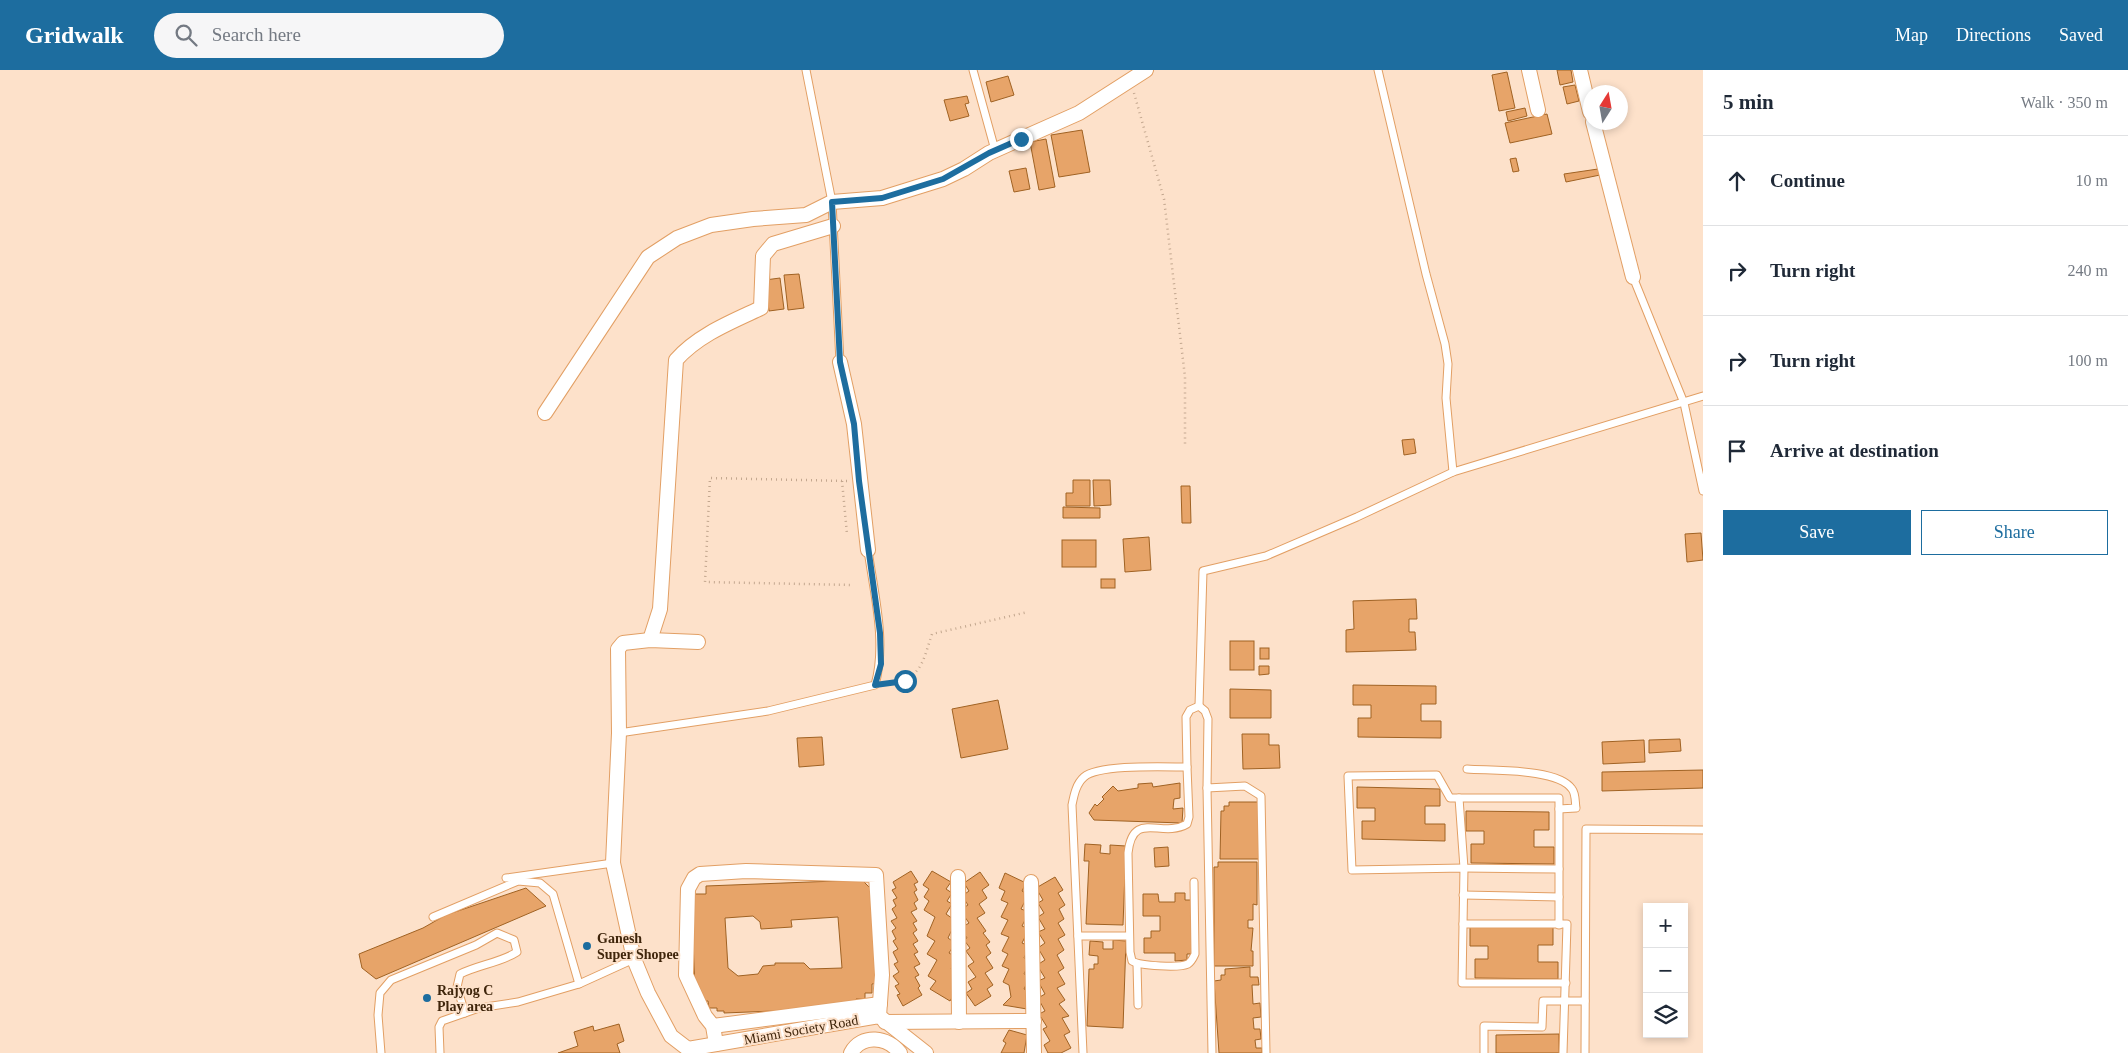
<!DOCTYPE html>
<meta charset="utf-8">
<style>
:root{--surface:#fff;--page:#f6f6f7;--text:#1f2937;--muted:#747a83;--line:#e0e1e3;--accent:#1d6d9f}
body{margin:0;font-family:Georgia,serif;background:var(--page);color:var(--text)}
.controls{position:absolute;right:15px;bottom:15px;display:grid;overflow:hidden;border-radius:0px;box-shadow:0 2px 8px #0003}
.controls button{width:45px;height:45px;display:grid;place-items:center;padding:0;border:0;border-bottom:1px solid var(--line);background:var(--surface);color:var(--text);font:25px sans-serif}
.compass{position:absolute;left:1583px;top:15px;width:45px;height:45px;border-radius:50%;background:var(--surface);box-shadow:0 2px 8px #0003;rotate:11deg}
.stop{position:absolute;width:15px;height:15px;margin:-11px;border:4px solid #1d6d9f;border-radius:50%;background:#fff}
.stop.end{background:#1d6d9f;border-color:#fff;box-shadow:0 1px 5px #0008}
.list{margin:0;padding:0;list-style:none}
h2{display:flex;justify-content:space-between;align-items:center;height:65px;margin:0;padding:0 20px;font-size:21px}
h2 small{font-size:16px;font-weight:400;color:var(--muted)}
.list li{display:grid;grid-template-columns:32px 1fr auto;gap:15px;align-items:center;box-sizing:border-box;height:90px;padding:0 20px;border-top:1px solid var(--line)}
.list b{display:block;font-size:19px;white-space:nowrap}
.list em{font-size:16px;font-style:normal;color:var(--muted)}
.actions{display:flex;gap:10px;padding:15px 20px}
.actions a{flex:1;padding:11px 0;border:1px solid var(--accent);border-radius:0px;text-align:center;font-size:18px;color:var(--accent)}
.actions .main{background:var(--accent);color:#fff}
.icon{flex:none;width:28px;height:28px;fill:none;stroke:currentColor;stroke-width:2;stroke-linecap:round;stroke-linejoin:round}
.map{position:relative;flex:none;width:1703px;height:983px;overflow:hidden}
header{display:flex;align-items:center;gap:30px;box-sizing:border-box;height:70px;padding:0 25px;background:var(--accent);color:#fff}
header strong{font-size:24px}
nav{display:flex;gap:28px;margin-inline-start:auto;font-size:18px}
.search{width:350px;height:45px;background:var(--page);display:flex;align-items:center;gap:12px;box-sizing:border-box;padding:0 18px;border-radius:28px;color:var(--muted);font-size:19px}
main{display:flex}
aside{flex:1;background:var(--surface)}
.map>svg:first-child{display:block}
.building{fill:#e7a469;stroke:#a06223;fill-rule:evenodd}
.lines{fill:none;stroke-linecap:round;stroke-linejoin:round}
.service-casing{stroke:#e29f64;stroke-width:9}
.minor-casing{stroke:#e29f64;stroke-width:16}
.path{stroke:#c3a78f;stroke-width:2.5;stroke-dasharray:1 4;stroke-linecap:butt}
.service{stroke:#fff;stroke-width:7}
.minor{stroke:#fff;stroke-width:14}
.route{stroke:#1d6d9f;stroke-width:6}
.poi-dot{fill:#1d6d9f;stroke:#fde1ca;stroke-width:2}
.labels{text-anchor:middle;dominant-baseline:central;stroke-width:4;stroke-linejoin:round;paint-order:stroke}
.poi-label{font-size:14px;font-weight:bold;fill:#3f250b;stroke:#fde1ca;text-anchor:start}
.street-label{font-size:14px;fill:#3f250b;stroke:#fde1ca}
</style>
<header>
<strong>Gridwalk</strong>
<div class="search"><svg class="icon" aria-label="search" viewBox="0 0 24 24"><circle cx="10" cy="10" r="6"/><path d="M15 15l6 6"/></svg>Search here</div>
<nav><a>Map</a><a>Directions</a><a>Saved</a></nav>
</header>
<main>
<div class="map">
<svg width="1703" height="983" viewBox="0 0 1703 983">
<rect width="100%" height="100%" fill="#fde1ca"/>
<g class="building">
<path d="M1557 0H1571L1573 12 1560 15Z"/>
<path d="M1507 2 1515 38 1499 41 1492 5Z"/>
<path d="M1008 6 1014 25 991 32 986 12Z"/>
<path d="M1575 15 1579 31 1567 34 1563 17Z"/>
<path d="M967 26 969 33 965 34 969 46 950 51 944 30Z"/>
<path d="M1525 38 1527 46 1508 51 1506 42Z"/>
<path d="M1547 44 1552 64 1510 73 1505 53Z"/>
<path d="M1082 60 1090 102 1059 107 1051 65Z"/>
<path d="M1046 69 1055 117 1039 120 1030 72Z"/>
<path d="M1516 88 1519 101 1513 102 1510 89Z"/>
<path d="M1026 98 1030 119 1014 122 1009 101Z"/>
<path d="M1598 99 1600 105 1566 112 1564 104Z"/>
<path d="M799 204 804 238 788 240 784 205Z"/>
<path d="M780 208 784 239 769 241 765 210Z"/>
<path d="M1414 369 1416 383 1404 385 1402 370Z"/>
<path d="M1073 410H1090V436H1066V423H1073Z"/>
<path d="M1093 410H1110L1111 435 1094 436Z"/>
<path d="M1181 416H1190L1191 453H1182Z"/>
<path d="M1063 437 1100 438V448H1063Z"/>
<path d="M1701 463 1703 490 1687 492 1685 464Z"/>
<path d="M1149 467 1151 500 1125 502 1123 469Z"/>
<rect x="1062" y="470" width="34" height="27"/>
<rect x="1101" y="509" width="14" height="9"/>
<path d="M1416 529 1417 549H1409V562H1415L1416 580 1346 582V560L1354 559 1353 531Z"/>
<rect x="1230" y="571" width="24" height="29"/>
<rect x="1260" y="578" width="9" height="11"/>
<path d="M1259 596H1269V604L1259 605Z"/>
<path d="M1353 615 1436 616V634H1421V651H1441V668L1358 667V648H1371V635H1353Z"/>
<path d="M1230 619 1271 620V648H1230Z"/>
<path d="M998 630 1008 679 961 688 952 639Z"/>
<path d="M1242 664H1269V675H1279L1280 698 1243 699Z"/>
<path d="M822 667 824 695 799 697 797 668Z"/>
<path d="M1680 669 1681 681 1649 683V670Z"/>
<path d="M1644 670 1645 692 1603 694 1602 672Z"/>
<path d="M1703 700V718L1602 721V702Z"/>
<path d="M1152 713 1153 717 1180 713V728L1174 729 1173 739 1183 738 1182 753 1094 750 1089 743 1095 734 1097 736 1104 729 1102 727 1113 716 1118 721 1138 718V714Z"/>
<path d="M1357 717 1440 719V736H1425V754H1445V771L1362 769V751H1375V738H1357Z"/>
<path d="M1229 732H1260V789H1220L1221 741H1224V736H1229Z"/>
<path d="M1466 741 1549 742V760H1534V777H1554V794L1471 793V774H1484V761H1466Z"/>
<path d="M1085 774 1101 775 1100 783 1110 784V775L1126 776 1123 855 1086 854 1089 791H1084Z"/>
<path d="M1168 777 1169 796 1155 797 1154 778Z"/>
<path d="M1218 792H1257V835L1253 834V850H1248V858H1253L1251 881H1253V896H1214V797H1218Z"/>
<path d="M911 801 918 812 914 814 917 820 914 822 918 830 914 833 917 839 911 842 917 851 913 853 917 860 913 863 918 871 913 874 918 882 914 884 920 894 914 897 919 905 915 907 920 916 918 918 922 925 903 936 897 925 900 924 895 916 899 914 893 906 899 902 894 894 898 892 893 882 898 879 893 871 896 869 892 861 896 858 891 851 897 848 892 839 896 836 893 830 897 828 892 820 896 818 893 812Z"/>
<path d="M932 801 951 812 946 819 952 823 947 831 952 834 946 844 956 851 948 868 955 873 949 883 958 888 951 899 958 903V917L950 931 930 919 936 911 928 906 937 890 927 884 935 871 927 866 935 847 924 840 929 831 924 827 929 819 923 815Z"/>
<path d="M980 802 989 815 982 820 987 828 979 834 985 843 977 848 986 861 983 863 990 872 986 875 991 883 986 887 993 898 985 903 993 915 987 919 991 926 975 936 966 923 972 919 968 912 976 907 968 896 974 892 966 881 970 878 964 870 967 868 961 858 969 853 960 840 968 835 962 826 969 821 964 813Z"/>
<path d="M1005 803 1026 813 1022 821 1028 825 1021 839 1029 842 1022 856 1029 859 1022 873 1029 876 1024 888 1030 891 1024 904 1030 907 1024 919 1031 922 1027 939 1003 935 1011 927 1009 915 1003 912 1009 899 1002 896 1008 884 1002 881 1009 867 1001 864 1008 850 1001 847 1008 833 1001 830 1005 821 999 818Z"/>
<path d="M1055 807 1063 820 1058 823 1065 835 1059 839 1064 849 1058 853 1065 865 1058 869 1064 880 1057 885 1064 898 1058 902 1065 914 1057 918 1065 930 1059 934 1069 946 1062 948 1070 962 1064 965 1071 978 1061 983H1048L1044 975 1050 971 1043 959 1047 957 1039 944 1045 941 1038 928 1045 924 1038 911 1045 908 1037 895 1045 890 1038 878 1045 873 1038 862 1045 859 1038 847 1044 843 1038 833 1043 830 1036 818Z"/>
<path d="M862 810 875 823 878 913 872 914V923H865V929H856V932L848 938 724 943V941H717V938H709L708 931H701L695 917 691 824H706V816ZM753 846 760 852 761 859 792 857 791 850 838 847 842 898 810 899 804 893H775V895L763 896 758 904 738 906 728 898 725 848Z"/>
<path d="M526 818 546 836 376 909 362 898 359 884 423 858 446 845Z"/>
<path d="M1175 823H1185V830H1191L1192 884H1187V890L1175 891V883H1144V868H1151V861H1160V846H1143V824H1158L1159 832H1175Z"/>
<path d="M1470 856 1553 857V875H1538V892H1558V909L1475 908V889H1488V876H1470Z"/>
<path d="M1113 870 1126 871 1123 958 1087 956 1089 899H1094V894H1098V886L1089 885 1090 871 1103 872V879H1113Z"/>
<path d="M1250 897V907H1258L1259 915H1252L1253 934 1260 933 1261 947 1253 948 1254 959H1260L1261 969 1255 970 1256 978H1262V983H1219L1214 911 1221 910V905H1225V899Z"/>
<path d="M619 954 624 971 617 974 620 983H558L578 976 574 962 593 956 594 961Z"/>
<path d="M1009 960 1027 965 1024 983H1001L1006 973 1003 971Z"/>
<path d="M1559 964V983H1496V965Z"/>
</g>
<g class="lines">
<defs>
<g id="service">
<path d="M806 0 832 132 840 292"/>
<path d="M973 0 995 80"/>
<path d="M1378 0 1426 204 1445 274 1448 294 1446 328 1453 402"/>
<path d="M1633 207 1684 333 1703 421"/>
<path d="M1199 636 1203 501 1266 486 1357 447 1453 402 1703 326"/>
<path d="M619 663 768 641 875 615C887 572 874 524 868 480"/>
<path d="M1187 697 1186 647 1190 640 1199 636 1205 641 1208 649 1207 718 1245 716 1261 726 1266 983"/>
<path d="M1467 699C1492 701 1558 698 1572 719 1576 724 1575 733 1576 738L1559 739"/>
<path d="M1207 718 1212 983"/>
<path d="M1459 728 1464 798 1559 799"/>
<path d="M506 808 613 793"/>
<path d="M1463 825 1559 827"/>
<path d="M433 847 518 811 540 813 553 824 579 914"/>
<path d="M1463 854H1567L1563 983"/>
<path d="M1559 855V728H1450L1437 705 1348 706 1352 800 1464 798 1462 913H1566"/>
<path d="M1078 866H1129"/>
<path d="M1137 894 1138 935"/>
<path d="M381 983 378 945 380 923 391 910 476 875 497 863 514 870 517 882C502 892 478 895 460 904L457 917 465 943"/>
<path d="M440 983 439 957 442 951 479 938 518 932 579 914 634 889"/>
<path d="M1083 983 1072 735C1074 725 1076 714 1084 707 1099 694 1165 697 1187 697L1189 747 1187 754C1161 769 1133 739 1128 783L1130 882 1132 891C1140 896 1180 898 1188 894 1192 891 1193 888 1195 884L1194 812"/>
<path d="M1484 983V956L1542 957 1543 931H1585"/>
<path d="M1585 983 1586 759 1703 760"/>
</g>
<g id="minor">
<path d="M1529 0 1538 40"/>
<path d="M1580 0 1590 42"/>
<path d="M1593 52 1633 207"/>
<path d="M840 292 854 354 868 480"/>
<path d="M545 343 648 187 677 168 711 155 753 149 806 145 832 132 882 128 943 109 964 99 989 83 1079 43 1146 0"/>
<path d="M650 570 660 539 676 290C698 265 731 252 761 238L763 186 773 174 833 156"/>
<path d="M698 572 650 570 623 573 618 579 619 663 613 793 634 889 648 923 671 966 688 979 879 946 926 983"/>
<path d="M958 807 959 952"/>
<path d="M1031 812 1034 983"/>
<path d="M885 952 1034 951"/>
<path d="M713 956 880 934"/>
<path d="M716 974 713 956 705 946 686 905 688 819 694 808 700 804 746 801 876 805 882 905 879 946"/>
<path d="M851 983C862 963 888 967 900 983"/>
</g>
</defs>
<use href="#service" class="service-casing"/>
<use href="#minor" class="minor-casing"/>
<g class="path">
<path d="M1134 23 1164 129 1185 307V375"/>
<path d="M842 411 847 464"/>
<path d="M847 411 710 408 705 512 853 515"/>
<path d="M884 614C922 608 921 597 932 564L1028 542"/>
</g>
<use href="#service" class="service"/>
<use href="#minor" class="minor"/>
</g>
<g class="lines">
<path class="route" d="M905 611 875 615 881 594 880 563 859 411 854 354 840 292 832 132 882 128 943 109 989 83 1021 69"/>
</g>
<g class="poi-dot">
<circle cx="587" cy="876" r="5"/>
<circle cx="427" cy="928" r="5"/>
</g>
<g class="labels">
<g class="poi-label">
<text x="597" y="868">Ganesh<tspan x="597" dy="16">Super Shopee</tspan></text>
<text x="437" y="920">Rajyog C<tspan x="437" dy="16">Play area</tspan></text>
</g>
<g class="street-label">
<text transform="translate(801 960) rotate(-10)">Miami Society Road</text>
</g>
</g>
</svg>
<div class="controls">
<button>+</button>
<button>−</button>
<button><svg class="icon" aria-label="layers" viewBox="0 0 24 24"><path d="M12 4l9 5-9 5-9-5zM3 14l9 5 9-5"/></svg></button>
</div>
<svg class="compass" viewBox="-18 -18 36 36"><path d="M0-13l5 13h-10z" fill="#e53935"/><path d="M0 13l5-13h-10z" fill="#747a83"/></svg>
<div class="stop" style="left:905px;top:611px"></div>
<div class="stop end" style="left:1021px;top:69px"></div>
</div>
<aside>
<h2>5 min<small>Walk · 350 m</small></h2>
<ul class="list">
<li><svg class="icon" aria-label="ahead" viewBox="0 0 24 24"><path d="M12 20V5M6 11l6-6 6 6"/></svg><div><b>Continue</b></div><em>10 m</em></li>
<li><svg class="icon" aria-label="right" viewBox="0 0 24 24"><path d="M7 20v-9h11M14 6l5 5-5 5"/></svg><div><b>Turn right</b></div><em>240 m</em></li>
<li><svg class="icon" aria-label="right" viewBox="0 0 24 24"><path d="M7 20v-9h11M14 6l5 5-5 5"/></svg><div><b>Turn right</b></div><em>100 m</em></li>
<li><svg class="icon" aria-label="arrive" viewBox="0 0 24 24"><path d="M6 21V4h12l-3 4 3 4H6"/></svg><div><b>Arrive at destination</b></div></li>
</ul>
<div class="actions"><a class="main">Save</a><a>Share</a></div>
</aside>
</main>
